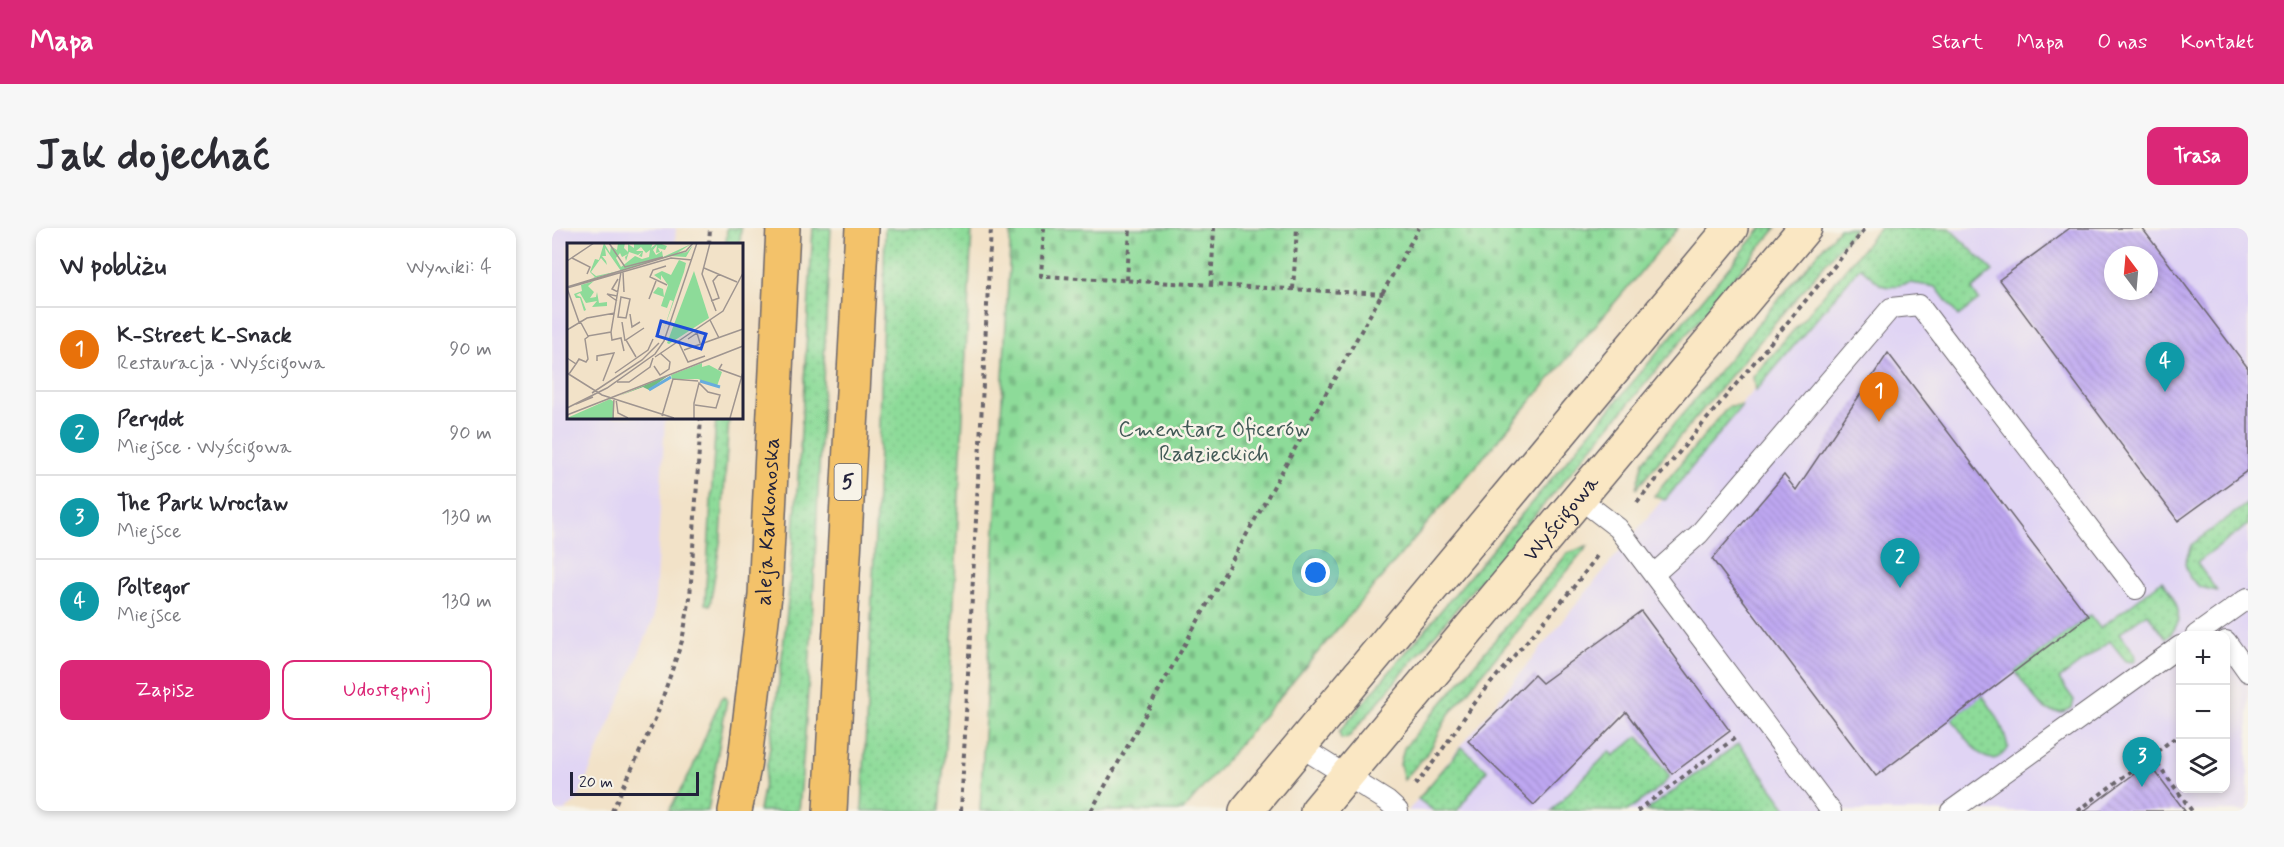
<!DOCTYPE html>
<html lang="pl">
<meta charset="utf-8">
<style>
:root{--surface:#fff;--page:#f7f7f7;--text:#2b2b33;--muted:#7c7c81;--line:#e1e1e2;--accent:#db2777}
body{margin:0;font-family:Mynerve,sans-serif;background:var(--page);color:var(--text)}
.controls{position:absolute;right:18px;bottom:18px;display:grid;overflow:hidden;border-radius:12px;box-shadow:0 3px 9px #0003}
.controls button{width:54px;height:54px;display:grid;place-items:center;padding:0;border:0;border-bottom:2px solid var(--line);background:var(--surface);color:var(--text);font:30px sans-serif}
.compass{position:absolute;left:1552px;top:18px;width:54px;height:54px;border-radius:50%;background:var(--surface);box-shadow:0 3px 9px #0003;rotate:344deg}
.scale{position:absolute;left:18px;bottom:15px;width:129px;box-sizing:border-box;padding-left:6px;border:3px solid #22223b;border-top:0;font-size:16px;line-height:21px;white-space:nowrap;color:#22223b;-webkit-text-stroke:4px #f7f3e8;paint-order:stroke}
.you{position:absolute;left:764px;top:345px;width:21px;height:21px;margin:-15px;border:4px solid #fff;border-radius:50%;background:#1a73e8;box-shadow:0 0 0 9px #1a73e833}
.badge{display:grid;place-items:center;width:39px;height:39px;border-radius:50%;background:var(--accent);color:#fff;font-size:20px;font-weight:700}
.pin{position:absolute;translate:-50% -50px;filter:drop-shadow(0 2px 3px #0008)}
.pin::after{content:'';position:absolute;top:32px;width:21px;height:18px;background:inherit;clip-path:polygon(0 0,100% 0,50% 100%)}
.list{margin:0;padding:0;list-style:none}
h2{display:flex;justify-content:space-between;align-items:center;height:78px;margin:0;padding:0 24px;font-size:26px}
h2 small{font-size:20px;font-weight:400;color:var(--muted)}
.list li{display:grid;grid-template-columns:39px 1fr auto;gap:18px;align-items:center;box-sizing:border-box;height:84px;padding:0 24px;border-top:2px solid var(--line)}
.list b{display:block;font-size:22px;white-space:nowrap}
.list p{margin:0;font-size:20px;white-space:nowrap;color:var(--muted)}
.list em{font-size:20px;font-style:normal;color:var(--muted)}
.actions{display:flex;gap:12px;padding:18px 24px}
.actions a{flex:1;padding:14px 0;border:2px solid var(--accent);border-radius:12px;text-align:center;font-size:21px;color:var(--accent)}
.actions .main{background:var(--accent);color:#fff}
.icon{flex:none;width:33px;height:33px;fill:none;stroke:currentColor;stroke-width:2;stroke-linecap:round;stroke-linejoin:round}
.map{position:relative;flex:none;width:1696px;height:583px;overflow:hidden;border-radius:12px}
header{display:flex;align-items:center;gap:36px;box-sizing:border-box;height:84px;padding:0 30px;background:var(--accent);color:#fff}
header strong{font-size:28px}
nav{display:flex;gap:33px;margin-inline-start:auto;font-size:21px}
.intro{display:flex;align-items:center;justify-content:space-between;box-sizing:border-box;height:144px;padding:0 36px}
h1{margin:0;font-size:42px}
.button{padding:15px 27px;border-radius:12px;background:var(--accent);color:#fff;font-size:21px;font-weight:700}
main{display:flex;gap:36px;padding:0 36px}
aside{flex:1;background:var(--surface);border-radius:12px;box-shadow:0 3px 9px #0003}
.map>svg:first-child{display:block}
.built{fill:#e0d4f4;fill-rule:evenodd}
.grass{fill:url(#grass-dots);stroke:#587e6a;stroke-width:1.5}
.cemetery{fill:url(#cemetery-stones);stroke:#587e6a;stroke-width:1.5}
.building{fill:url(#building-back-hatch);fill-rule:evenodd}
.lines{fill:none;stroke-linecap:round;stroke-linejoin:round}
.lane-casing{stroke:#6b656c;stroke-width:22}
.secondary-casing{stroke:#6b656c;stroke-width:36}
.primary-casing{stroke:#6b656c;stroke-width:36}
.path{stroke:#6b656c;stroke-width:4;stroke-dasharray:4.5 4.5;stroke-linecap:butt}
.lane{stroke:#fff;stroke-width:20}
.secondary{stroke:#fae7c3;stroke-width:33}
.primary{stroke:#f3c26a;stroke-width:33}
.labels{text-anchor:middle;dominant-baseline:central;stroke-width:5;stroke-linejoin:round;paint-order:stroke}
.shield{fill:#f7f3e8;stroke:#62616f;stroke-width:1.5}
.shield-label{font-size:21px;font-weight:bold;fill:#22223b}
.park-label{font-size:22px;fill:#425a57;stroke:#f7f3e8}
.street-label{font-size:22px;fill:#22223b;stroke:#f7f3e8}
.inset-river{fill:none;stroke:#67acdd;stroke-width:3}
.inset-road{fill:none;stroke:#9f9590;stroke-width:1.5}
.view{fill:#1d4ed8;fill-opacity:0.15;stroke:#1d4ed8;stroke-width:3}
.inset-edge{fill:none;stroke:#22223b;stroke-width:3}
</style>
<header>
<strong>Mapa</strong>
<nav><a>Start</a><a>Mapa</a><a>O nas</a><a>Kontakt</a></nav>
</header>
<div class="intro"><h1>Jak dojechać</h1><a class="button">Trasa</a></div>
<main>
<aside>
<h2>W pobliżu<small>Wyniki: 4</small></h2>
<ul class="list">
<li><span class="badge" style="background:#e8710a">1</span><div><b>K-Street K-Snack</b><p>Restauracja · Wyścigowa</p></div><em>90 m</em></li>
<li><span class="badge" style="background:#0f9aa8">2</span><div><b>Perydot</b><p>Miejsce · Wyścigowa</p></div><em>90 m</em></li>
<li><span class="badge" style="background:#0f9aa8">3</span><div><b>The Park Wrocław</b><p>Miejsce</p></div><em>130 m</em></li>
<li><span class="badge" style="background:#0f9aa8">4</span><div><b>Poltegor</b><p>Miejsce</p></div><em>130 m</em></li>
</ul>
<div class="actions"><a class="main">Zapisz</a><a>Udostępnij</a></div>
</aside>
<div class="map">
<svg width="1696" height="583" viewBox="0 0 1696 583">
<defs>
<pattern id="grass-dots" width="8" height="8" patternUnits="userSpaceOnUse" patternTransform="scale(1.5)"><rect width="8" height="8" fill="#8ddb99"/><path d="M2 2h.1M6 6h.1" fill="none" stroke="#79bc85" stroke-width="1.8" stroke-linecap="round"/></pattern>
<pattern id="cemetery-stones" width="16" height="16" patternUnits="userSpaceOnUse" patternTransform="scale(1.5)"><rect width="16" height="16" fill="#8ddb99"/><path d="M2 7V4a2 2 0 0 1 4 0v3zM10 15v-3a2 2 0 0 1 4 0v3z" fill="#79bc85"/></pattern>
<pattern id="building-back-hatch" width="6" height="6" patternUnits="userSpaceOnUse" patternTransform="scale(1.5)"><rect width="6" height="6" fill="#bea7f1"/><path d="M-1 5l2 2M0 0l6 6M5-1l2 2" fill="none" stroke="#a38fd0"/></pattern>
</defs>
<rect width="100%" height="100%" fill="#f7f3e8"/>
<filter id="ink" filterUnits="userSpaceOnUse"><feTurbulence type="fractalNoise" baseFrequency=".0167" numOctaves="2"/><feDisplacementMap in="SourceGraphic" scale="12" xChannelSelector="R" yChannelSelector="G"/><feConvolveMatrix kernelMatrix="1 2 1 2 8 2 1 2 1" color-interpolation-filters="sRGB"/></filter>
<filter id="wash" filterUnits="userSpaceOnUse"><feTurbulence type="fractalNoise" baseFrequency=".008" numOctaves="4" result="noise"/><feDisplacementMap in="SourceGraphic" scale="24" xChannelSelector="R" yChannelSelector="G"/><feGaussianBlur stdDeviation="1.35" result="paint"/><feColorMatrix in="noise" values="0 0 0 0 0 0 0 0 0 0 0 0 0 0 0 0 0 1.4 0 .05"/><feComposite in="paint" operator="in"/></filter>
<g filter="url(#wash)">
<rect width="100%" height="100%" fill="#f2e2c8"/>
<g class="built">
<path d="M0 0H124L123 16H16V189H113L102 390 25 573 12 583H0Z"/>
<path d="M1338 0H1696V583H856L1076 313ZM1561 27H1597V63H1561ZM1628 407H1674V560H1628Z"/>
</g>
<g class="grass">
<path d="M175 0H189L188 16H174Z"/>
<path d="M261 0H279C267 194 264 389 247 583H207C243 390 249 195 261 0Z"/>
<path d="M333 0H420L398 455 388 583H310L328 199Z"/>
<path d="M1210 0H1224L796 510 789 511 787 504Z"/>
<path d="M1287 0H1303L1084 261 1091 233Z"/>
<path d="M1328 0H1397L1441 43 1420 61 1427 72 1406 88 1384 59 1359 55 1337 59 1329 57 1308 39 1204 163 1202 149Z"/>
<path d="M1190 178 1113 272 1102 268 1176 179Z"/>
<path d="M164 189H177L169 309 158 377 153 376Z"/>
<path d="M1696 275V297L1645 335 1665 363 1648 359 1638 350 1633 336 1639 317Z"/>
<path d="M1036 318 897 486 878 522 852 552 848 536 852 520 1016 325Z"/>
<path d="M1610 353C1625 373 1636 391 1614 411L1595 385 1568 405 1583 426 1584 430 1582 434 1574 433 1558 413 1507 451 1522 472 1520 480C1490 496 1478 462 1463 443L1538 387 1548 400Z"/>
<path d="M1430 467C1444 486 1451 496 1456 519 1437 552 1412 507 1400 491Z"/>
<path d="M173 469 175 471 156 583H117L140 541 169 470Z"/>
<path d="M1086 508 1118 548 1111 557 1075 583H999L1058 523 1062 528Z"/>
<path d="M1187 515 1237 583H1094Z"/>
<path d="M910 519 935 542 905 583H882L866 571Z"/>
</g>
<path class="cemetery" d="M459 0H1126L631 583H428Z"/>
<g id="blocks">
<g class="building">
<path d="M1518 0H1590L1696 140V242L1626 293 1447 52ZM1561 27H1597V63H1561Z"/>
<path d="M1336 125 1536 388 1324 548 1160 331 1232 247 1244 262Z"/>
<path d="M1089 383 1178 503 1120 546 1074 484 982 577 916 513 982 447 990 455Z"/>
<path d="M1597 535 1633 583H1532Z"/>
</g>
</g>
</g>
<g filter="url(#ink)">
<use href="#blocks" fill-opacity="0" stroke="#6b656c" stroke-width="1.5"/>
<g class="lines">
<defs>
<g id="lane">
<path d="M1027 270 1066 300 1076 313 1279 583"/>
<path d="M1102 346 1147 306 1339 80 1367 77 1584 361"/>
<path d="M1644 407 1696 370"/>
<path d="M1674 413 1696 444"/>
<path d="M747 518 835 573 846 583"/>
<path d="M1399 583 1628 418"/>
</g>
<g id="secondary">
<path d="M694 583 1179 0"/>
<path id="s1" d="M765 583 1253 0"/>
</g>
<g id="primary">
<path id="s2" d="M183 583 192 539 213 367 231 0"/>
<path d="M278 583 310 0"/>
</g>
</defs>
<use href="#lane" class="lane-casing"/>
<use href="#secondary" class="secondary-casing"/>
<use href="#primary" class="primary-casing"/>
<g class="path">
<path d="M492 0 489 48 831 66"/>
<path d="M157 16 158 0"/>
<path d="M575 52 578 0"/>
<path d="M659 57 662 0"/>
<path d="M741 61 745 0"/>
<path d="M1085 275 1314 0"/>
<path d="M1600 528 1640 583"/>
<path d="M863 557C887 530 904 499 926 471 965 421 1011 377 1047 325"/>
<path d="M60 583 104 489 130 413 138 370 149 189"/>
<path d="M409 583 439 0"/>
<path d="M539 583 867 0"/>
<path d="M1085 583 1183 510"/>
<path d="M1526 583 1628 506"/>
</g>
<use href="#lane" class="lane"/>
<use href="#secondary" class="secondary"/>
<use href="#primary" class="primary"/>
</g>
</g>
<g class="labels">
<rect class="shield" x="282.5" y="236" width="27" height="36" rx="4.5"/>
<g class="shield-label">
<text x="296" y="254">5</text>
</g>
<g class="park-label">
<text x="662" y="202">Cmentarz Oficerów<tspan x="662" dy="25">Radzieckich</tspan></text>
</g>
<g class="street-label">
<text stroke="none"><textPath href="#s1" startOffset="381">Wyścigowa</textPath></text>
<text stroke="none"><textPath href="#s2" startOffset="292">aleja Karkonoska</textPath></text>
</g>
</g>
<g transform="translate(15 15)">
<rect width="176" height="176" fill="#f2e2c8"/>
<path d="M37 0 43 10 44 3 50 7 51 0H58L57 5 61 9V1L67 5V0H86L84 5 89 1 92 0 100 3 98 7 91 5 93 9 89 10 90 2 86 7 89 12 95 8 96 14 124 1 109 11 120 9 126 2 119 14 102 13 54 28 38 5 39 13H35L39 18 40 22 34 15 24 29 29 33 52 28 24 36 28 34 23 29 28 16 32 17ZM74 4 79 10 83 7 82 14 75 16 68 13 54 24 49 15 53 10 55 14 61 11 58 14 59 18 62 9 71 12 75 9 72 13 75 14 76 8H69ZM112 17 119 20 117 29 96 89 106 58 103 57 100 65 94 63 97 54 86 50 91 44 96 46 97 54 101 42 94 32V37L87 32 95 28 104 32ZM27 38 21 43 27 49 23 55 29 54 30 49 32 60 40 59V63L25 64 30 58 19 60 13 50 9 52 14 54 19 67 17 68 13 55H9L7 51 15 48 14 42ZM135 120V124L142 122 155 129 150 143 154 145 131 136H105L104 132Z" fill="#8ddb99" fill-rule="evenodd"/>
<path d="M102 132 82 147 76 144 52 153Z" fill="#72bb81"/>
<path d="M127 28 142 75 102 101 100 100Z" fill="#8ddb99"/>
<path d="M43 156 47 159V175H0Z" fill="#8ddb99"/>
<path class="inset-river" d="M133 138 153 144M82 147 104 134"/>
<path class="inset-road" d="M42 0 58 24 96 14M143 0 135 31 149 68M5 15 23 24 20 31M0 18 27 0M99 23 86 27 83 34 100 42M137 25 170 39M56 29 57 49M0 44 119 8 126 0M0 45 104 15 125 17M0 45 12 79M51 49 45 46 51 36M54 54 63 56 59 75 51 74ZM82 56 89 38M50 58 40 51 50 53M144 58 152 55 146 38 152 31M63 71 65 84 73 79M143 77 152 95M13 78 21 93 44 89 54 29M55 79 58 98M0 87 20 75 48 70M44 89 45 97 54 95 57 108M121 96 130 90 133 100M111 98 121 119 138 113M117 107 176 86M69 114 59 97 77 85M88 114 156 68 176 30M0 115 9 121 2 131M30 118V113L47 110 36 138M9 121 12 116 19 119 21 116 18 96 22 93M155 121 152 126 174 134M87 123 93 132 102 126 103 119 93 110M0 130 35 152 107 175M48 130 81 107 86 96M50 139H62L83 124 86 115M25 150 75 117 92 100M49 156 51 170 61 175M9 161 26 154M0 165 40 145 88 111 97 98 130 0M0 172 176 103M95 173 106 136 131 138M46 175 47 155M127 175V160L132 140 141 149 153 152 149 165 128 162M163 175 176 129"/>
<path class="view" d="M94 78 139 91 134 106 90 93Z"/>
<rect width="176" height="176" class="inset-edge"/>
</g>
</svg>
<div class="controls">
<button>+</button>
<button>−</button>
<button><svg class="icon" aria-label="layers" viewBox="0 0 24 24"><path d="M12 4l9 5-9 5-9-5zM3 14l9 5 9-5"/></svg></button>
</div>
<svg class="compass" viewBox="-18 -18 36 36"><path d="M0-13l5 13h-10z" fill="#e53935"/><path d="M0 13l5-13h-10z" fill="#7c7c81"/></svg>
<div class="scale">20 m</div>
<div class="you"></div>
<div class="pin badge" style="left:1327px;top:194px;background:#e8710a">1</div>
<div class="pin badge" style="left:1348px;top:360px;background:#0f9aa8">2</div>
<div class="pin badge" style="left:1590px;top:559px;background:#0f9aa8">3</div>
<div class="pin badge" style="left:1613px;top:164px;background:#0f9aa8">4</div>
</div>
</main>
